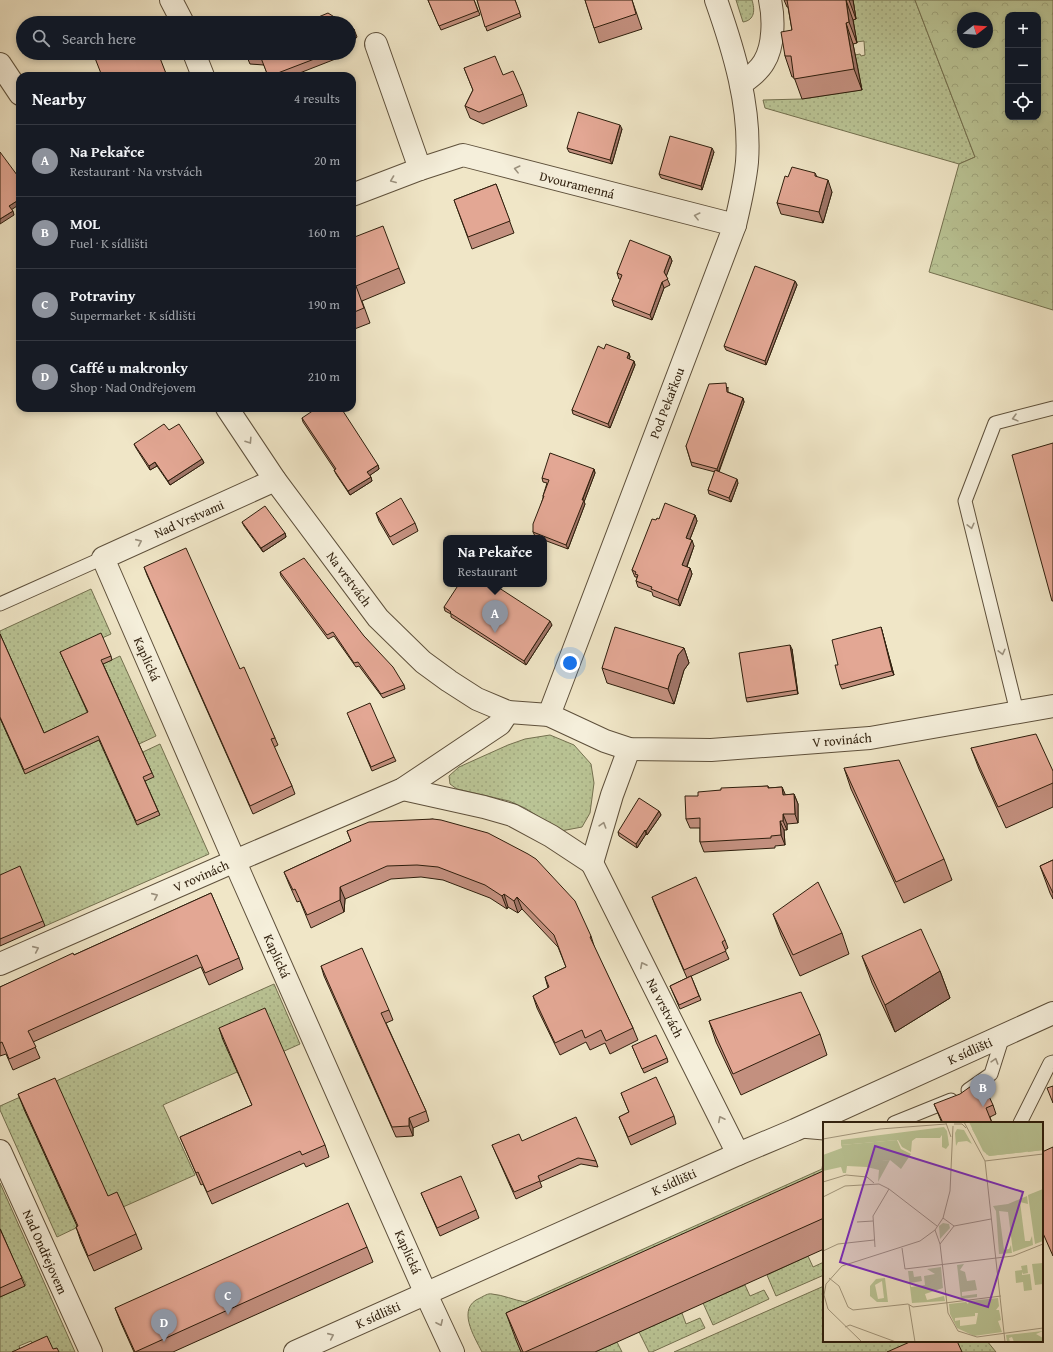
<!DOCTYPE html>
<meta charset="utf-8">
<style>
:root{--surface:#171b24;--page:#242831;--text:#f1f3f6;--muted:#9ea1a6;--line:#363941;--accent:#8c9099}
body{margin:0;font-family:"Gentium Book Plus",serif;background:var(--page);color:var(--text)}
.controls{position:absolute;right:12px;top:12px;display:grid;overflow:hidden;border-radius:8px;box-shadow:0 2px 6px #0003}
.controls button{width:36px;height:36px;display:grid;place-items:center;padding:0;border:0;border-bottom:1px solid var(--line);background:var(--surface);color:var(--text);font:20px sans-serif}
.compass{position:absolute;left:957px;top:12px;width:36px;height:36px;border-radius:50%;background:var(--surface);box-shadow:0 2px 6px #0003;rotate:73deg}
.you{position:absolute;left:570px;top:663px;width:14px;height:14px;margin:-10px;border:3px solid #fff;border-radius:50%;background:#1a73e8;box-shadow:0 0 0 6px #1a73e833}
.badge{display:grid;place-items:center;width:26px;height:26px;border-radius:50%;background:var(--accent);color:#fff;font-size:13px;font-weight:700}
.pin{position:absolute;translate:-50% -33px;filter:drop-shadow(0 1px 2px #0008)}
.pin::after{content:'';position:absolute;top:21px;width:14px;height:12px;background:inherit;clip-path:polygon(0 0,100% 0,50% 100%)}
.popup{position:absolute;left:443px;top:535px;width:104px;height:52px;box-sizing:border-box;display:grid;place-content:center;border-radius:8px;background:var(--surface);filter:drop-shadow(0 1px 3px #0005);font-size:13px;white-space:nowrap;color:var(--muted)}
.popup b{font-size:15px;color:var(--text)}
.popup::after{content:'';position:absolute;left:50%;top:100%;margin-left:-8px;border:8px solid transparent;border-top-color:var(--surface)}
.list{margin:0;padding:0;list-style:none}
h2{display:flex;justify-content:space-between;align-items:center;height:52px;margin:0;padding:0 16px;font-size:17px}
h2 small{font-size:13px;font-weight:400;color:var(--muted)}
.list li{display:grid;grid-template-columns:26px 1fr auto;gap:12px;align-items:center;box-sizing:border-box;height:72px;padding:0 16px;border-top:1px solid var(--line)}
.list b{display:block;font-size:15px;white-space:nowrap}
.list p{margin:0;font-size:13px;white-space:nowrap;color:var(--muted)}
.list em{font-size:13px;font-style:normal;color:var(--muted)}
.icon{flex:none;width:22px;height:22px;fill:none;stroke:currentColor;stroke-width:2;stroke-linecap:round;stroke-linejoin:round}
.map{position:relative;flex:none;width:1053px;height:1352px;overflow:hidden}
.search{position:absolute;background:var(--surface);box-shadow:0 2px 6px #0003;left:16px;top:16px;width:340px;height:44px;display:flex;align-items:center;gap:10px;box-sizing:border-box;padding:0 14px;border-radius:22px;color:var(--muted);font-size:15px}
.panel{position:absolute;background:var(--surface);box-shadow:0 2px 6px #0003;left:16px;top:72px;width:340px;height:340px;border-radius:12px}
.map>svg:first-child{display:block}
.green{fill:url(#green-dots);stroke:#747150}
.forest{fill:url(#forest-crowns);stroke:#747150;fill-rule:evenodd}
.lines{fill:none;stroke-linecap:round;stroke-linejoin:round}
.lane-casing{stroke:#5e503b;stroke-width:15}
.street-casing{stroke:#5e503b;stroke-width:24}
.lane{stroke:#f5efdb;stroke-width:13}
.street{stroke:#f5efdb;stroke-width:22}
.wall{fill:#c3907f;stroke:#2e1e0c}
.shaded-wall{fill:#9f7568;stroke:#2e1e0c}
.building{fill:#e3a794;stroke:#2e1e0c}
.oneway{stroke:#9b917e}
.labels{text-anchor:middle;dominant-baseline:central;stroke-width:4;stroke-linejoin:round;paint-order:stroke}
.street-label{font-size:13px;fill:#2e1e0c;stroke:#f5efdb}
.inset-road{fill:none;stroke:#a2967c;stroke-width:1}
.view{fill:#7b2cbf;fill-opacity:0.15;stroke:#7b2cbf;stroke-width:2}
.inset-edge{fill:none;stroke:#2e1e0c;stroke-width:2}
</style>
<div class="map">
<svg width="1053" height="1352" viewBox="0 0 1053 1352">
<defs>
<pattern id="green-dots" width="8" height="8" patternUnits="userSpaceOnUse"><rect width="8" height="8" fill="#bac495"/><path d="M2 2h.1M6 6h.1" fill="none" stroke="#a0a87f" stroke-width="1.8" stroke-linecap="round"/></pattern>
<pattern id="forest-crowns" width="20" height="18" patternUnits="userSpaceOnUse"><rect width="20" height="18" fill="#bac495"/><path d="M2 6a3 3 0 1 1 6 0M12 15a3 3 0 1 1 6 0" fill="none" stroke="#a0a87f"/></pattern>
</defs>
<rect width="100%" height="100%" fill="#f0e6c7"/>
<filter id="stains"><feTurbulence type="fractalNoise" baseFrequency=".005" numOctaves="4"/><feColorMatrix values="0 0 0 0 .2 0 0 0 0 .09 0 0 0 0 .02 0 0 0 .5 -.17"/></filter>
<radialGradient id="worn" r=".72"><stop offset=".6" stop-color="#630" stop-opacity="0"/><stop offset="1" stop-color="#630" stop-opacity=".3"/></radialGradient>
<g class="green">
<path d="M736 0H752C755 10 755 20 743 22Z"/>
<path d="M853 0H915L975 157 959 164 765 108 763 100 802 99 861 90 855 55 860 54 861 56 865 55 864 41 856 42 853 20 856 19Z"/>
<path d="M91 589 111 634 62 656 89 716 46 737 0 636V631Z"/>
<path d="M120 656 156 736 139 744 103 664Z"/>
<path d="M0 718 25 773 99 740 145 781 143 752 160 744 209 854 45 926 0 881Z"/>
<path d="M550 735 574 745 591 764 594 783 590 813 582 827 561 831 525 808 509 801 457 789 450 784 449 776 459 767 508 745 525 739Z"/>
<path d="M274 984 300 1044 163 1105 195 1175 114 1211 24 1109 78 1227 57 1237 0 1110V1106Z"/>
<path d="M824 1155V1202L516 1340 521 1352H482C474 1336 456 1308 480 1298 484 1296 488 1293 492 1294 503 1295 514 1300 525 1302L822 1169Z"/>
<path d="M0 1183 75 1352H58L34 1347 31 1341 19 1346 21 1352H0V1297L26 1285 21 1275H20L0 1228Z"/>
<path d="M808 1256 813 1267 824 1262V1275L776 1296 767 1275Z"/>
<path d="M745 1285 750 1296 764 1290 769 1299 713 1325 703 1303Z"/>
<path d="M824 1286V1341H987L996 1352H962L960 1348 952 1352H674Z"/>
<path d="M682 1313 686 1324 700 1318 705 1328 652 1352H649L639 1332Z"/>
<path d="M617 1342 622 1352H595Z"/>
</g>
<path class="forest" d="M915 0H1053V310L929 272 959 164 975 157ZM1008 15H1038V117H1008ZM963 18H987V42H963Z"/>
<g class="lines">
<defs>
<g id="lane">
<path d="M0 604 103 558"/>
<path d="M1017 712 965 501 995 423 1053 408"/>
<path d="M968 1090 991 1074 1003 1036"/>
<path d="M894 1123 951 1100"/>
<path d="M1020 1123 1050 1063 1053 1062"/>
<path d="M801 1131 824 1133"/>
</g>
<g id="street">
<path d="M171 0 183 23"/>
<path d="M376 44 420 169"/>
<path d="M194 53 203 76"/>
<path d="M0 64 20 94"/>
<path d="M741 84C749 78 759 71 764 62 774 46 774 18 770 0"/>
<path d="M352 195 420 169 463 155 735 225"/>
<path d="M227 408 275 480 378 618 423 662 449 681 477 699 508 712 549 715 605 741 629 749 711 750 870 738 1053 706"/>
<path d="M275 480 103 558 242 878 426 1294 453 1352"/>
<path d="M549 715 735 225C740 204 745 183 747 162 751 107 734 51 716 0"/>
<path d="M403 789 484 807 512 815 551 836 592 863"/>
<path d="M592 863 738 1154"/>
<path d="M592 863 612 795 629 749"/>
<path d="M0 964 235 861 403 789 500 724 508 712"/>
<path d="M0 1151 91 1352"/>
<path d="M295 1352 738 1154 795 1130 1053 1013"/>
</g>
</defs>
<use href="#lane" class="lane-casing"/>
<use href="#street" class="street-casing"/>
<use href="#lane" class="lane"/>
<use href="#street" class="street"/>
</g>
<g class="wall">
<path d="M428 0H474L480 15 441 30Z"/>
<path d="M477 0H515L521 17 487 31Z"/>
<path d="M585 0H632L642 29 599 43Z"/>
<path d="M784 0H853L856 19 853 20 857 43 853 44 862 90 802 99 794 77H792L785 56 792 30 788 7H787Z"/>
<path d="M251 53H343L338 58 292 76H268L264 65 250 64 247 57Z"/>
<path d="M464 68 503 75 523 94 527 106 483 124 470 118 465 106 473 90Z"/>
<path d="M622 129 612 164 569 152 567 148Z"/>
<path d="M714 152 702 190 661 178 659 174Z"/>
<path d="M815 173 817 177 832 192 823 223 781 214 777 203 788 177Z"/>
<path d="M496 184 514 233 472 249 454 200Z"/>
<path d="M352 238 399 268 405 283 362 301 370 323 352 330Z"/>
<path d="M670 256 672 261 666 276 670 285 664 288 652 320 614 306 612 300 621 279H619L617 273Z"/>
<path d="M795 281 797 285 766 365 726 350 724 346Z"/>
<path d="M604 349 629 353 630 357 629 359 634 361 635 365 610 428 573 414 572 410Z"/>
<path d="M728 387V392L743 398 744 402 719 472 738 483 731 502 709 494 708 490 715 472 692 466 686 446Z"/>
<path d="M302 418 378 465 379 469 370 475 372 481 350 495 336 474 334 470H335L303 422Z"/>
<path d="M169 430 202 459 204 463 170 485 157 466 150 470 136 448 134 444Z"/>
<path d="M594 469 595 473 584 502 585 504 568 549 544 540V538H539L535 536 533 532 543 498V496L547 483 543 482 542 478Z"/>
<path d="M376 513 415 523 418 531 393 545 379 521Z"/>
<path d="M695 515 697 521 690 539 694 546 687 567 690 568 692 574 680 606 653 596 652 592 638 587 636 581 637 579V577H635L632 570 656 520Z"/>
<path d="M242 522 285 533 286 537 263 552 244 526Z"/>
<path d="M144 567 240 669 275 738 278 745 274 747 292 786 295 794 253 814 147 575Z"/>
<path d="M280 572 364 636 404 685 405 689 383 698 359 666 356 667 334 636 328 639 281 576Z"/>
<path d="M444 607 552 625 526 665 451 617V614L445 611Z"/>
<path d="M881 627 894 675 842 689 840 685 838 665Z"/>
<path d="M0 634 44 733 88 713 60 652 111 656 112 660 103 664 152 773 154 777 145 781 160 815 137 825 99 740 25 774 0 718Z"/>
<path d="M684 648 689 663 684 670 674 704 607 683 602 668Z"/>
<path d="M792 649 798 694 747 702 746 698Z"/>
<path d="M349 717 394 757 396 761 372 771Z"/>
<path d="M971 748 1053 771V807L1006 828 979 769Z"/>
<path d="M844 768 944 859 952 880 904 903 851 789Z"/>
<path d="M768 786 769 788 782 787 785 795 794 794 798 804V823L787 824V830H784L785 845 775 846V848L704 852 700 842V828H690L686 819 698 796 721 790Z"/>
<path d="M659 811 661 815 647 835 646 834 637 848 619 836 618 832Z"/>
<path d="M433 819 591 936 595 949 633 1028 638 1040 610 1054 605 1043 590 1050 586 1042 560 1055 537 1008 533 996 548 988 545 977 566 967 558 947 522 909 518 913 508 907 507 909 490 898 443 880 421 877 391 879 345 899 344 912 311 928 300 901 297 902 289 884 284 872 351 841 347 831Z"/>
<path d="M1053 860V899L1050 893 1040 866Z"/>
<path d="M0 875 43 921 45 926 0 946Z"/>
<path d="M211 893 239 958 243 969 209 985 201 967 33 1042 40 1058 13 1070 6 1054 0 1056V987L74 955Z"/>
<path d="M652 897 725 940 728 948 725 950 729 959 687 978 655 905Z"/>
<path d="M773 914 842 933 849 954 800 976 781 935Z"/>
<path d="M862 956 940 971 950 998 895 1032 872 983Z"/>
<path d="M321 966 389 1010 393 1020 386 1023 426 1111 429 1121 413 1128V1136L396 1137 324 976Z"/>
<path d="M691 976 701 1000 680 1009 670 986Z"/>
<path d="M709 1021 820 1034 827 1055 741 1095 716 1042Z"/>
<path d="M219 1028 325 1145 329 1157 306 1167 304 1163 212 1204 203 1184 201 1185 185 1148 180 1137 252 1105 223 1040Z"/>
<path d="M632 1046 667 1058 668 1062 644 1073Z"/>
<path d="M621 1093 674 1116 676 1124 631 1145 619 1117 629 1112Z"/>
<path d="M18 1094 108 1196 136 1234 142 1249 94 1271 81 1242 76 1227 77 1226 24 1109Z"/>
<path d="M934 1104 993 1105 996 1114 990 1117 992 1123H942Z"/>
<path d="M522 1141 596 1161 598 1167 581 1164 540 1182 542 1187 516 1199 492 1145Z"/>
<path d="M824 1172V1249L595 1352H521L516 1340 506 1313Z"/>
<path d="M421 1193 476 1210 479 1218 440 1236Z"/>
<path d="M0 1229 25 1286 0 1297Z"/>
<path d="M367 1247 373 1262 173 1352H134L121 1323 115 1308Z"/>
</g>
<g class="shaded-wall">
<path d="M846 0 853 20 857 43 849 22Z"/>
<path d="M849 0H853L856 19Z"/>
<path d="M846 23 853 44 862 90 854 69Z"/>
<path d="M354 29 357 37 349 46V36Z"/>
<path d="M337 53H343L338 58Z"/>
<path d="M620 125 622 129 612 164 610 160Z"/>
<path d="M712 148 714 152 702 190 701 186Z"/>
<path d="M828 180 832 192 823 223 819 212Z"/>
<path d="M20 199V204L11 210 9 206Z"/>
<path d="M13 211 14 215 0 224V219Z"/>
<path d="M670 256 672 261 666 277 664 272Z"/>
<path d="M795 281 797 285 766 365 765 361Z"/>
<path d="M662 282 664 288 652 320 650 315Z"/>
<path d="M629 353 630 357 628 362 627 358Z"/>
<path d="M634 361 635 365 610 428 608 424Z"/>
<path d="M743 398 744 402 718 473 717 469Z"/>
<path d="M202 459 204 463 170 485 168 481Z"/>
<path d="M155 462 157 466 150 470 149 466Z"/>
<path d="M378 465 379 469 369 476 367 472Z"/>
<path d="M594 469 595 473 584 502 585 504 568 549 566 545Z"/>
<path d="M371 477 372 481 350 495 348 491Z"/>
<path d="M737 479 738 483 731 502 729 498Z"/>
<path d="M695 515 697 521 688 544 686 538Z"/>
<path d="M285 533 286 537 263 552 261 548Z"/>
<path d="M692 540 694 546 685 571 682 565Z"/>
<path d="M690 568 692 574 680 606 678 600Z"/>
<path d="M550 621 552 625 526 665 524 661Z"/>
<path d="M881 627 882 631 894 675 892 671Z"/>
<path d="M790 645 792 649 798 694 797 690Z"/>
<path d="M684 648 689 663 684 670 674 704 668 689 678 655Z"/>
<path d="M782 787 786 796 783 795Z"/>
<path d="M794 794 798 804V823L795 814Z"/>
<path d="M659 811 661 815 647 835 646 831Z"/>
<path d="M783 814 787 824V830L783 821Z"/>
<path d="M780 821 784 830 785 845 781 835Z"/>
<path d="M645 830 646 834 637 848 636 844Z"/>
<path d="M340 887 345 899 344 912 340 900Z"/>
<path d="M504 894 508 907 507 909 502 896Z"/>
<path d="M517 897 522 909 518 913 514 901Z"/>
<path d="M940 971 950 998 895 1032 885 1005Z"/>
<path d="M409 1118 413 1128V1136L409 1126Z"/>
</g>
<g class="building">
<path d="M428 0H474L478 11 439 26Z"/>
<path d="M477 0H515L520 13 485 27Z"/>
<path d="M585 0H632L636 14 594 28Z"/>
<path d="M787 0H846L849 22 846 23 854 69 794 79 791 56H785L781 32 792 30Z"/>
<path d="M328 13 344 23H304Z"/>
<path d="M349 26 354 29 349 36Z"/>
<path d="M93 53H158L167 76H102Z"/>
<path d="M251 53H330L270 76H268L261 58 247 57Z"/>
<path d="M495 56 503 75 513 71 523 94 479 112 465 106 473 90 464 68Z"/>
<path d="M578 112 620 125 610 160 567 148Z"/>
<path d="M670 136 712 148 701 186 659 174Z"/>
<path d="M0 152 20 179V181H19L20 182V199L9 206 13 211 0 219Z"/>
<path d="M792 167 815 173V176L828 180 819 212 777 203 785 176 788 177Z"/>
<path d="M496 184 510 221 468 237 454 200Z"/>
<path d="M383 226 399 268 356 286 364 308 352 313V238Z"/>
<path d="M630 240 670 256 664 272 668 279 662 282 650 315 612 300 622 275 617 273Z"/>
<path d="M755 266 795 281 765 361 724 346Z"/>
<path d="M606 344 629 353 627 358 634 361 608 424 572 410 598 346 604 349Z"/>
<path d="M726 383 727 392 743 398 717 469 691 462 686 446 709 384Z"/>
<path d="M317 408H341L378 465 367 472 371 477 348 491 334 470 336 469 302 418Z"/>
<path d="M164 424 169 430 179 424 202 459 168 481 155 462 149 466 134 444Z"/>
<path d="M1053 443V601H1052L1012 455Z"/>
<path d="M550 453 594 469 582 500H584L566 545 533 532V524L544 496H543L549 480 542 478Z"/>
<path d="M715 470 737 479 729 498 708 490Z"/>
<path d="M401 498 415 523 390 537 376 513Z"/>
<path d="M665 503 695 515 686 538 692 540 682 565 690 568 678 600 651 589 652 587 636 581 638 575 635 574 636 572 632 570 652 519 656 520 657 518 659 519Z"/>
<path d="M265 506 285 533 261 548 242 522Z"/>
<path d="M186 548 240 669 244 667 275 738 271 739 292 786 250 806 144 567Z"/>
<path d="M304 558 364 636 393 667 404 685 381 694 358 662 354 663 333 632 327 635 280 572Z"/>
<path d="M459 584H493L550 621 524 661 450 613 451 612 444 607Z"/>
<path d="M615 627 684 648 678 655 668 689 602 668Z"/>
<path d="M881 627 892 671 840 685 835 665H838L832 640Z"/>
<path d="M101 633 111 656 101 660 152 773 143 777 158 811 136 821 98 736 24 770 0 717V634L44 733 88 712 60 652Z"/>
<path d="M790 645 797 690 746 698 739 653Z"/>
<path d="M370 703 394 757 371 767 347 713Z"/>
<path d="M1036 734 1053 771V783L998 807 971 748Z"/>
<path d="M899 760 944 859 896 882 844 768Z"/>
<path d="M768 786V788L782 787 783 795 794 794 795 814H783V821H780L781 835 771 836V838L700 842V818L686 819 685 796H698V792L721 790V788Z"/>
<path d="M639 798 659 811 646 831 645 830 636 844 618 832Z"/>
<path d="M433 819 441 820 488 833 528 854 536 859 575 901 591 936 590 937 633 1028 606 1041 601 1030 585 1038 582 1030 555 1043 533 996 549 987 545 977 566 967 554 935 517 897 514 901 504 894 502 896 485 885 438 867 417 865 387 866 340 887V900L307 915 295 889 293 890 284 872 351 841 347 831 369 822Z"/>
<path d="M1053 860V893L1040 866Z"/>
<path d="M20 866 43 921 0 939V875Z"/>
<path d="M696 877 725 940 722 942 726 951 684 970 652 897Z"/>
<path d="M818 882 842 933 793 955 773 914Z"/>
<path d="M211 893 239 958 205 973 197 955 28 1031 36 1047 9 1059 2 1042 0 1043V987L73 953 74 955Z"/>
<path d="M921 929 940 971 885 1005 862 956Z"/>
<path d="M362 948 389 1010 381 1013 426 1111 409 1118V1126L392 1127 321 966Z"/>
<path d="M691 976 699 996 679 1005 670 986Z"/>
<path d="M801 992 820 1034 733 1074 709 1021Z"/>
<path d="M265 1008 325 1145 302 1155 300 1151 207 1192 198 1172 196 1173 180 1137 252 1105 219 1028Z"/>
<path d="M656 1035 667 1058 642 1069 632 1046Z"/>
<path d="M656 1077 674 1116 628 1137 619 1117 629 1112 621 1093Z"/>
<path d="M55 1078 108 1196 117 1192 136 1234 88 1256 76 1227 78 1226 18 1094Z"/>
<path d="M981 1079 993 1105 986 1108 992 1123H943L934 1104 960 1094Z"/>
<path d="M1053 1086V1103L1047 1088Z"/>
<path d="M576 1117 596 1161 578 1158 538 1176 540 1181 514 1192 492 1145 519 1134 522 1141Z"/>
<path d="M1053 1147V1256L1042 1231V1152Z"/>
<path d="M823 1171 824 1172V1218L525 1352H523L506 1313Z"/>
<path d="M461 1176 476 1210 437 1228 421 1193Z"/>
<path d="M348 1203 367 1247 135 1352 115 1308Z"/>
<path d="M0 1229 22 1278 0 1288Z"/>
<path d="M47 1336 53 1349 57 1348 59 1352H12Z"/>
<path d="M912 1341H957L962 1352H887Z"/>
</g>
<defs><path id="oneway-chevron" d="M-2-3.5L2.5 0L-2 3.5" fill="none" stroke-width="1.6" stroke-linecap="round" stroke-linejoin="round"/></defs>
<g class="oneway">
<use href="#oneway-chevron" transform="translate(517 169) rotate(-166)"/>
<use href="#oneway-chevron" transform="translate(393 180) rotate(159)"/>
<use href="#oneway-chevron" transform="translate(697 216) rotate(-166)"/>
<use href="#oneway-chevron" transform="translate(1015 418) rotate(165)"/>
<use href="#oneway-chevron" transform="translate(249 441) rotate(57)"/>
<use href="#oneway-chevron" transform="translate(971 526) rotate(76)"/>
<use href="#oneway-chevron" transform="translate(139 542) rotate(-24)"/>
<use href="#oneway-chevron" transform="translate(1002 652) rotate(76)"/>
<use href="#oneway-chevron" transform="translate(603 825) rotate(-73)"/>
<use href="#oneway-chevron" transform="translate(155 896) rotate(-24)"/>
<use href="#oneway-chevron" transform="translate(36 949) rotate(-24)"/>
<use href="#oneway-chevron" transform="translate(643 965) rotate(-117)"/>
<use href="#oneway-chevron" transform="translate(995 1061) rotate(-73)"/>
<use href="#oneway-chevron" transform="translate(721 1119) rotate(-117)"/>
<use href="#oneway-chevron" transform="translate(440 1323) rotate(65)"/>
<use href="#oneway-chevron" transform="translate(331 1336) rotate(-24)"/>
</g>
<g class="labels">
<g class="street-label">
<text transform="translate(577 185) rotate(14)">Dvouramenná</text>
<text transform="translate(667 403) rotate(-69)">Pod Pekařkou</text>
<text transform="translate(189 519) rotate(-24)">Nad Vrstvami</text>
<text transform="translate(349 579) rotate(53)">Na vrstvách</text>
<text transform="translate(147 659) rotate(66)">Kaplická</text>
<text transform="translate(842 740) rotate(-5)">V rovinách</text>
<text transform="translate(201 876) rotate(-24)">V rovinách</text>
<text transform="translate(277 956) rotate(66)">Kaplická</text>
<text transform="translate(665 1008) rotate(63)">Na vrstvách</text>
<text transform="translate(970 1051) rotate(-24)">K sídlišti</text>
<text transform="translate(674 1182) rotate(-24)">K sídlišti</text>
<text transform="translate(45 1252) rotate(66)">Nad Ondřejovem</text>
<text transform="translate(408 1252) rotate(66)">Kaplická</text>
<text transform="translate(378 1315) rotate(-24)">K sídlišti</text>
</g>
</g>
<g transform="translate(823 1122)">
<rect width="220" height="220" fill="#f0e6c7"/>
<path d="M146 0H220V28L166 34 160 29ZM121 5 124 9 126 23 123 27 119 25V13L117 16H93L89 19 88 30 79 25 75 18 18 23V18ZM134 7 141 8 149 22 144 19 135 20 133 24 132 11ZM67 38 55 60 56 48 44 45 24 44 23 51H20L18 45 0 49V46L7 43ZM220 67V119L212 122 205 73ZM204 74 205 82 197 80 202 119H207L209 114 210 123 190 130 185 90 176 89 181 128 186 127 188 123 189 131 176 132 173 89 170 84 185 82ZM120 101 126 102 127 106 117 117 116 104ZM141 142 137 148 142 150 144 159 152 158 154 168 139 170V174L154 172V175L138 177 134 143ZM118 145 120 166 102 172 104 178 121 174 122 179 89 181 85 149H90L91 155 98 154 99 159 87 161 88 165 102 163 101 154 112 152 104 147ZM62 156 65 180H54L47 174V164L53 157ZM59 159 61 176 55 177 52 163ZM175 176 176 184 173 188H176L178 198 175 199 179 210 151 214 134 206 127 192 126 182 143 180 145 182 146 179ZM152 191H155L153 202 137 204V198L132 199V196L152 194ZM220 209 213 212 220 216V220H191L189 215 186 216 187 220H184L183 213Z" fill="#bac495" fill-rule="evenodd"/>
<path d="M159 3 170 23 164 33 149 7ZM192 4 195 17 179 21ZM74 18 78 27 88 32 78 47 67 38 0 46V33L19 26 18 23ZM195 19 201 22 202 30 166 34 169 27 179 29V24L177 23ZM203 21H213L215 26 220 21V28L205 30Z" fill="#bac495"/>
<path d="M220 141V162L212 163 209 142ZM204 143 205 151 200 152 199 150V153L207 152 209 168 201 169 200 160 193 161 192 149 199 148 198 144Z" fill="#bac495"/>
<path class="inset-road" d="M141 0 162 39 182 220M123 1 128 15M131 2H139L143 6M0 17 57 7 123 2M162 39 220 32M0 60 23 53 44 55 51 61M0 75 22 64 56 62 66 67 114 104M120 96 131 104M34 100 50 99M131 104 168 97M112 108 117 122 125 191 135 209 154 215 220 206M117 122 131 104M52 125 50 94 66 67M79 126 82 147 190 134 220 122M0 129 15 122 51 118M6 156 16 164 25 185 30 188 85 182 90 185 178 174M86 183 92 220M22 205 27 203 73 220M39 220 5 187 1 173 3 162 19 144 97 119 112 108 120 96 127 69 130 4"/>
<path class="view" d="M52 24 200 70 165 185 17 140Z"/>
<rect width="220" height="220" class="inset-edge"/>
</g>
<rect width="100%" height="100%" filter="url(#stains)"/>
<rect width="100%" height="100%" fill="url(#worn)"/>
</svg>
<div class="controls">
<button>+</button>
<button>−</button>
<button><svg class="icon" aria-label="locate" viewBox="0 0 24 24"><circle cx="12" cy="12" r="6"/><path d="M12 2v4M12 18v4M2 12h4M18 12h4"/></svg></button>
</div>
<svg class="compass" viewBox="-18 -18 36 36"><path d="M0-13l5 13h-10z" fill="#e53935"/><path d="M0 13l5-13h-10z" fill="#9ea1a6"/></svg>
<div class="you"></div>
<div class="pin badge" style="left:495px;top:633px">A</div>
<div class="popup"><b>Na Pekařce</b>Restaurant</div>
<div class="pin badge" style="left:983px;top:1107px">B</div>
<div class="pin badge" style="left:228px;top:1315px">C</div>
<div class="pin badge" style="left:164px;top:1342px">D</div>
<div class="search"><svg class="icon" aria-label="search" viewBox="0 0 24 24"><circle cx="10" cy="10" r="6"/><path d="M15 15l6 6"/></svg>Search here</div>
<section class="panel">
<h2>Nearby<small>4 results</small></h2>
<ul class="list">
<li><span class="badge">A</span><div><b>Na Pekařce</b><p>Restaurant · Na vrstvách</p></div><em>20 m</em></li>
<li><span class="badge">B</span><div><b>MOL</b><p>Fuel · K sídlišti</p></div><em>160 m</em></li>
<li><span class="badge">C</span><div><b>Potraviny</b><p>Supermarket · K sídlišti</p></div><em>190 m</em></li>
<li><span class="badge">D</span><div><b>Caffé u makronky</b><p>Shop · Nad Ondřejovem</p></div><em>210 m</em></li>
</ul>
</section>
</div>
